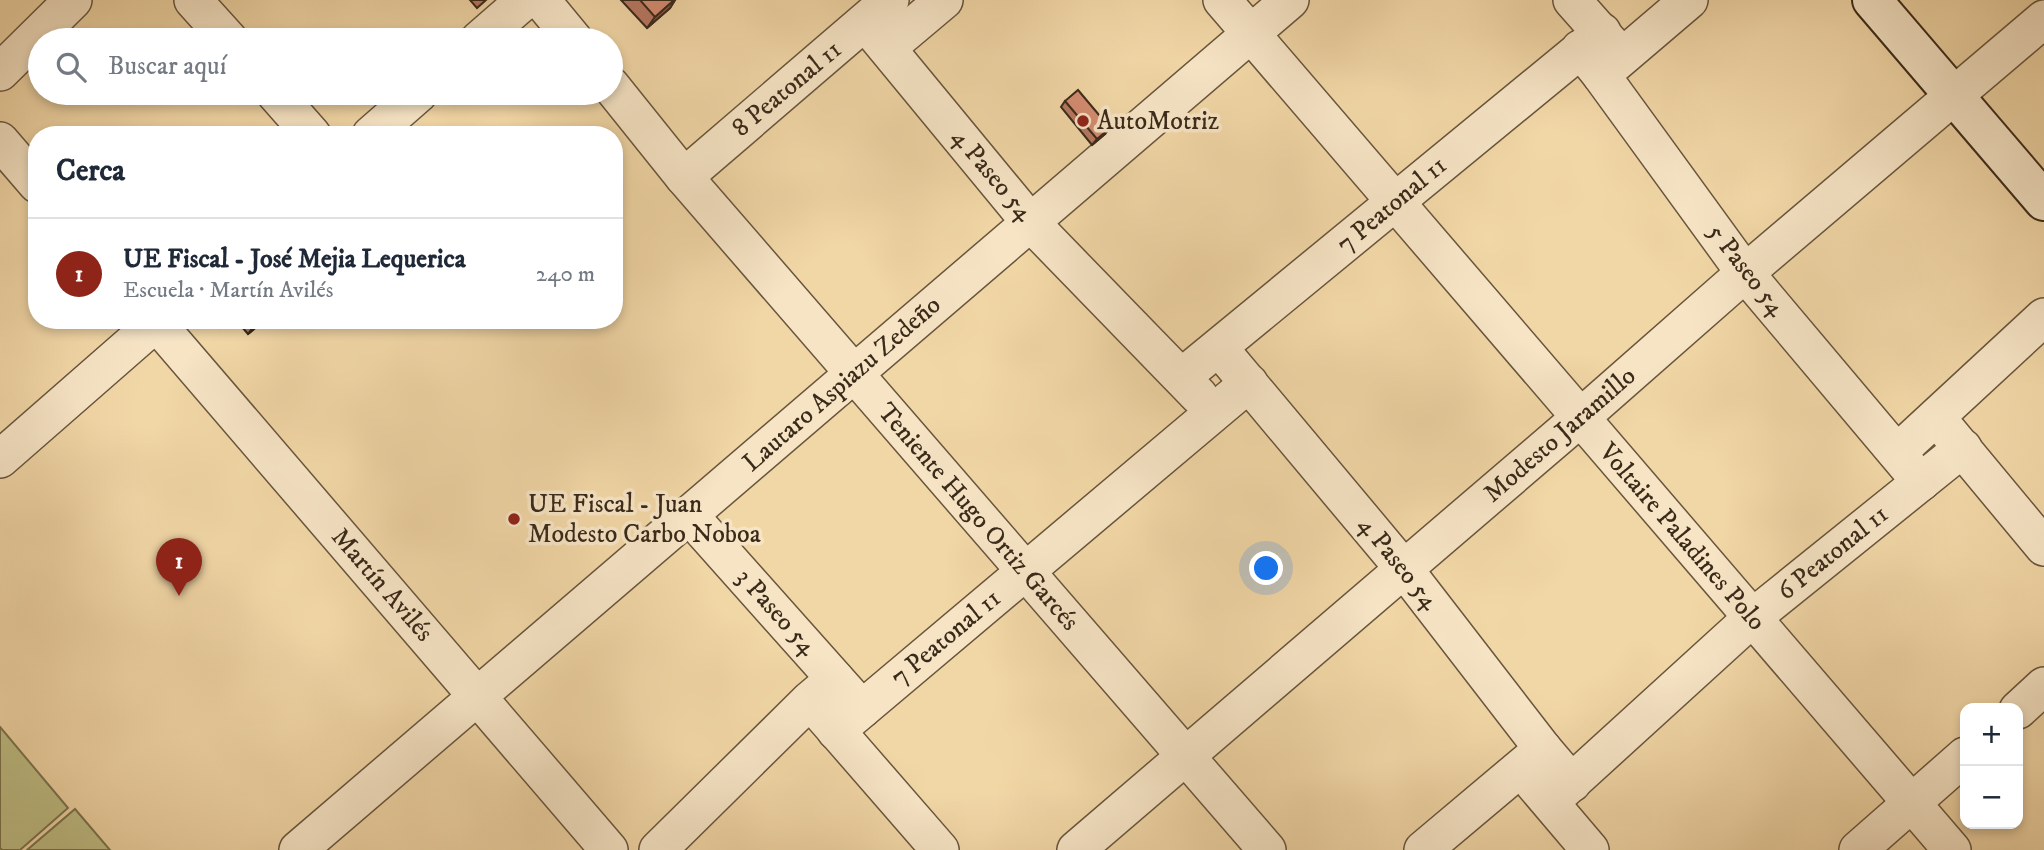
<!DOCTYPE html>
<html lang="es">
<meta charset="utf-8">
<style>
:root{--surface:#fff;--page:#f6f6f7;--text:#1f2937;--muted:#747a83;--line:#e0e1e3;--accent:#8f2418}
body{margin:0;font-family:"IM FELL DW Pica",serif;background:var(--page);color:var(--text)}
.controls{position:absolute;right:21px;bottom:21px;display:grid;overflow:hidden;border-radius:14px;box-shadow:0 4px 10px #0003}
.controls button{width:63px;height:63px;display:grid;place-items:center;padding:0;border:0;border-bottom:2px solid var(--line);background:var(--surface);color:var(--text);font:35px sans-serif}
.you{position:absolute;left:1267px;top:569px;width:24px;height:24px;margin:-18px;border:5px solid #fff;border-radius:50%;background:#1a73e8;box-shadow:0 0 0 10px #1a73e833}
.badge{display:grid;place-items:center;width:46px;height:46px;border-radius:50%;background:var(--accent);color:#fff;font-size:23px;font-weight:700}
.pin{position:absolute;translate:-50% -58px;filter:drop-shadow(0 2px 4px #0008)}
.pin::after{content:'';position:absolute;top:37px;width:24px;height:21px;background:inherit;clip-path:polygon(0 0,100% 0,50% 100%)}
.list{margin:0;padding:0;list-style:none}
h2{display:flex;justify-content:space-between;align-items:center;height:91px;margin:0;padding:0 28px;font-size:30px}
h2 small{font-size:23px;font-weight:400;color:var(--muted)}
.list li{display:grid;grid-template-columns:46px 1fr auto;gap:21px;align-items:center;box-sizing:border-box;height:112px;padding:0 28px;border-top:2px solid var(--line)}
.list b{display:block;font-size:26px;white-space:nowrap}
.list p{margin:0;font-size:23px;white-space:nowrap;color:var(--muted)}
.list em{font-size:23px;font-style:normal;color:var(--muted)}
.icon{flex:none;width:38px;height:38px;fill:none;stroke:currentColor;stroke-width:2;stroke-linecap:round;stroke-linejoin:round}
.map{position:relative;flex:none;width:2044px;height:850px;overflow:hidden}
.search{position:absolute;background:var(--surface);box-shadow:0 4px 10px #0003;left:28px;top:28px;width:595px;height:77px;display:flex;align-items:center;gap:18px;box-sizing:border-box;padding:0 24px;border-radius:38px;color:var(--muted);font-size:26px}
.panel{position:absolute;background:var(--surface);box-shadow:0 4px 10px #0003;left:28px;top:126px;width:595px;height:203px;border-radius:28px}
.map>svg:first-child{display:block}
.green{fill:#bebd84;stroke:#7c744f;stroke-width:2}
.lines{fill:none;stroke-linecap:round;stroke-linejoin:round}
.street-casing{stroke:#68553d;stroke-width:40}
.secondary-casing{stroke:#3a2a1a;stroke-width:42}
.street{stroke:#f6e4c5;stroke-width:37}
.secondary{stroke:#f6e4c5;stroke-width:38}
.wall{fill:#b77862;stroke:#3a2a1a;stroke-width:2}
.shaded-wall{fill:#956250;stroke:#3a2a1a;stroke-width:2}
.building{fill:#d58c72;stroke:#3a2a1a;stroke-width:2}
.poi-dot{fill:#8f2418;stroke:#f6e4c5;stroke-width:2.5}
.labels{text-anchor:middle;dominant-baseline:central;stroke-width:7;stroke-linejoin:round;paint-order:stroke}
.street-label{font-size:26px;fill:#3a2a1a;stroke:#f6e4c5}
.poi-label{font-size:26px;fill:#3a2a1a;stroke:#f6e4c5;text-anchor:start}
</style>
<div class="map">
<svg width="2044" height="850" viewBox="0 0 2044 850">
<rect width="100%" height="100%" fill="#f1d6a6"/>
<filter id="stains"><feTurbulence type="fractalNoise" baseFrequency=".00286" numOctaves="4"/><feColorMatrix values="0 0 0 0 .2 0 0 0 0 .09 0 0 0 0 .02 0 0 0 .5 -.17"/></filter>
<radialGradient id="worn" r=".72"><stop offset=".6" stop-color="#630" stop-opacity="0"/><stop offset="1" stop-color="#630" stop-opacity=".3"/></radialGradient>
<g class="green">
<path d="M0 727 68 808 20 850H2L0 848Z"/>
<path d="M75 809 110 850H27Z"/>
</g>
<g class="lines">
<defs>
<g id="street">
<path d="M193 0 229 40"/>
<path d="M541 0 574 40"/>
<path d="M1222 0 1952 850"/>
<path d="M1572 0 1617 51"/>
<path d="M865 22 1030 222 1199 396"/>
<path d="M479 40 525 0"/>
<path d="M887 48 944 0"/>
<path d="M1580 49 1601 75 1745 273 1921 482"/>
<path d="M0 72 73 0"/>
<path d="M1601 75 1689 0"/>
<path d="M611 86 684 177 1267 850"/>
<path d="M275 93 312 135"/>
<path d="M371 135 419 93"/>
<path d="M0 141 37 184"/>
<path d="M684 177 890 0"/>
<path d="M154 320 609 850"/>
<path d="M1219 348 1404 569 1543 749 1572 783"/>
<path d="M1182 377 1602 32"/>
<path d="M1946 429 2044 547"/>
<path d="M1897 453 2044 317"/>
<path d="M0 459 159 320"/>
<path d="M689 515 862 709"/>
<path d="M2018 710 2044 686"/>
<path d="M820 712 940 850"/>
<path d="M836 731 1249 383"/>
<path d="M1534 784 1590 850"/>
<path d="M1550 802 1752 618 1963 448"/>
<path d="M298 850 1290 0"/>
<path d="M658 850 810 700 835 679"/>
<path d="M1076 850 1580 418 1745 273 2044 19"/>
<path d="M1423 850 1543 749"/>
<path d="M1858 850 1965 756"/>
</g>
<path id="secondary" d="M1872 0 2044 201"/>
</defs>
<use href="#street" class="street-casing"/>
<use href="#secondary" class="secondary-casing"/>
<use href="#street" class="street"/>
<use href="#secondary" class="secondary"/>
</g>
<g class="wall">
<path d="M470 0H486L477 8Z"/>
<path d="M621 0H675L670 8 647 28Z"/>
<path d="M1065 101 1105 134 1092 145 1061 107Z"/>
<path d="M236 320H265L248 334Z"/>
</g>
<g class="shaded-wall">
<path d="M674 0H675L670 8 647 28 655 17Z"/>
<path d="M1110 128 1105 134 1092 145 1097 139Z"/>
<path d="M259 320H265L248 334 256 323Z"/>
</g>
<g class="building">
<path d="M640 0H674L655 17Z"/>
<path d="M1078 90 1110 128 1097 139 1065 101Z"/>
</g>
<g class="poi-dot">
<circle cx="1083" cy="121" r="7"/>
<circle cx="514" cy="519" r="7"/>
</g>
<g class="labels">
<g class="street-label">
<text transform="translate(787 89) rotate(-40)">8 Peatonal 11</text>
<text transform="translate(992 175) rotate(50)">4 Paseo 54</text>
<text transform="translate(1392 205) rotate(-40)">7 Peatonal 11</text>
<text transform="translate(1746 270) rotate(52)">5 Paseo 54</text>
<text transform="translate(842 384) rotate(-41)">Lautaro Aspiazu Zedeño</text>
<text transform="translate(1560 435) rotate(-41)">Modesto Jaramillo</text>
<text transform="translate(978 517) rotate(49)">Teniente Hugo Ortiz Garcés</text>
<text transform="translate(1682 537) rotate(49)">Voltaire Paladines Polo</text>
<text transform="translate(1833 553) rotate(-39)">6 Peatonal 11</text>
<text transform="translate(1398 563) rotate(51)">4 Paseo 54</text>
<text transform="translate(382 585) rotate(49)">Martín Avilés</text>
<text transform="translate(776 612) rotate(48)">3 Paseo 54</text>
<text transform="translate(946 638) rotate(-40)">7 Peatonal 11</text>
</g>
<g class="poi-label">
<text x="1097" y="121">AutoMotriz</text>
<text x="528" y="504">UE Fiscal - Juan<tspan x="528" dy="30">Modesto Carbo Noboa</tspan></text>
</g>
</g>
<rect width="100%" height="100%" filter="url(#stains)"/>
<rect width="100%" height="100%" fill="url(#worn)"/>
</svg>
<div class="controls">
<button>+</button>
<button>−</button>
</div>
<div class="you"></div>
<div class="pin badge" style="left:179px;top:596px">1</div>
<div class="search"><svg class="icon" aria-label="search" viewBox="0 0 24 24"><circle cx="10" cy="10" r="6"/><path d="M15 15l6 6"/></svg>Buscar aquí</div>
<section class="panel">
<h2>Cerca<small></small></h2>
<ul class="list">
<li><span class="badge">1</span><div><b>UE Fiscal - José Mejia Lequerica</b><p>Escuela · Martín Avilés</p></div><em>240 m</em></li>
</ul>
</section>
</div>
